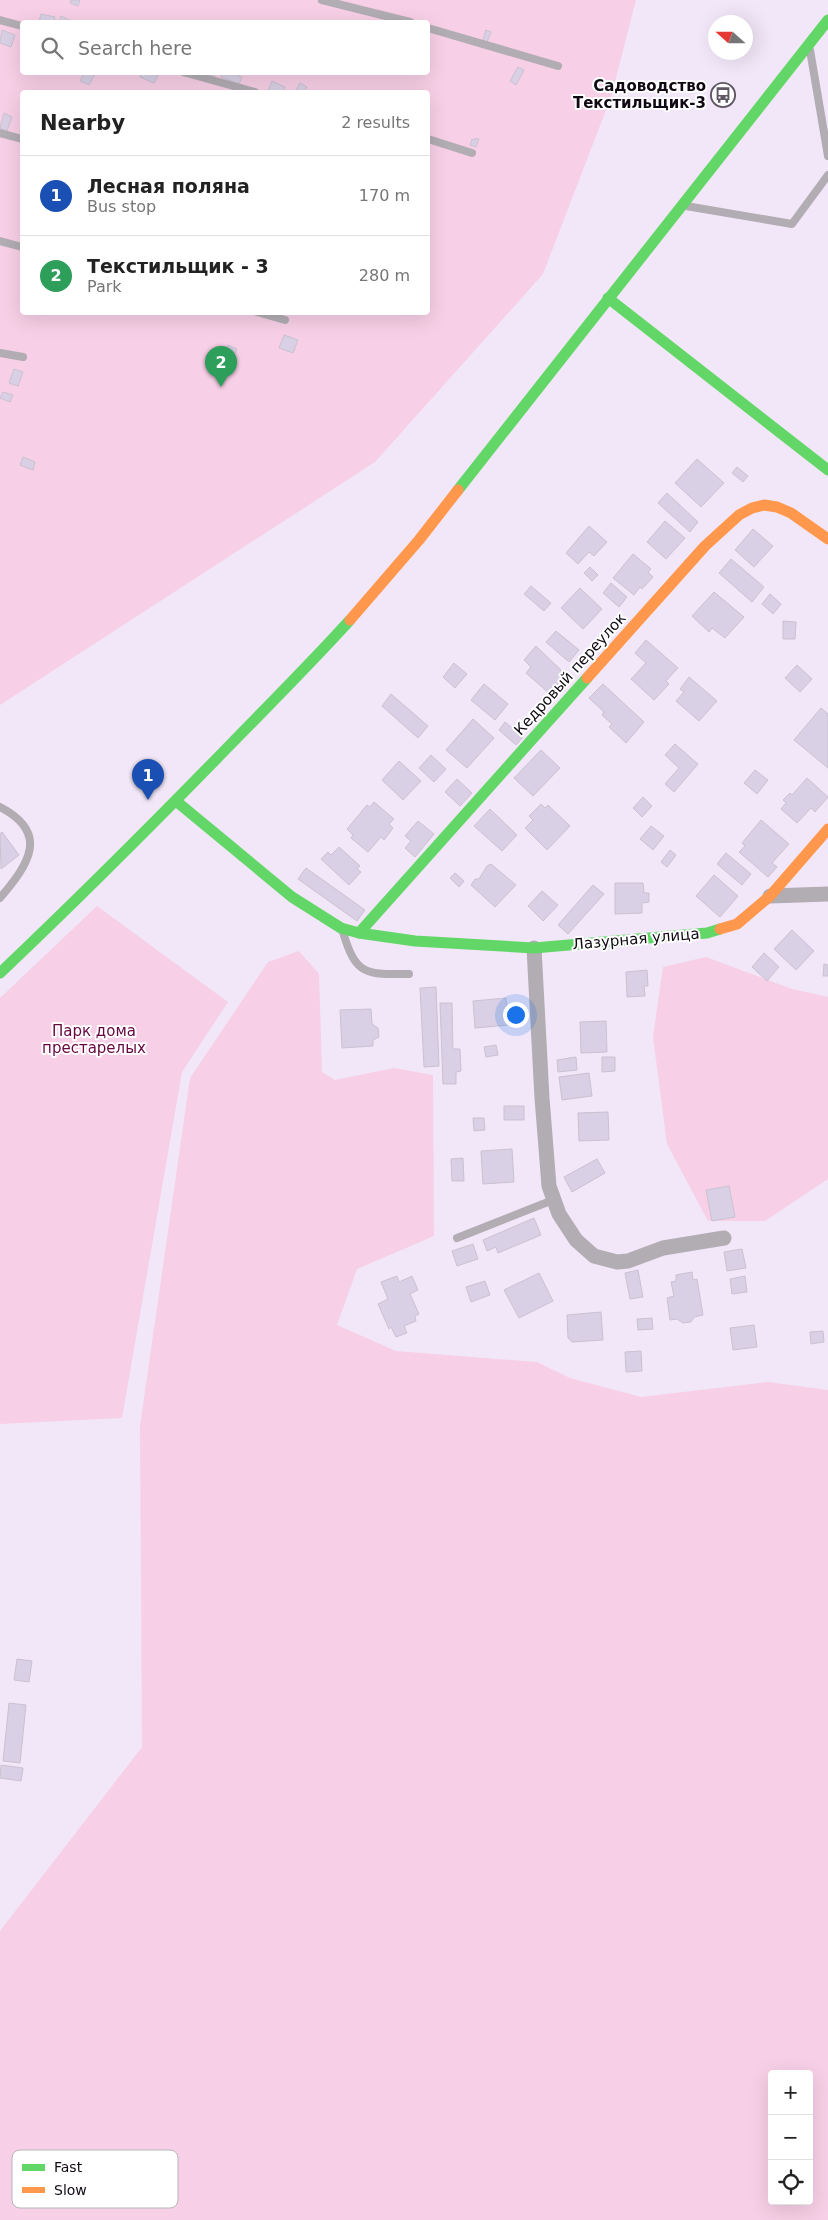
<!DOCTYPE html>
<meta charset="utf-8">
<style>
:root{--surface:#fff;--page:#f6f6f6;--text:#222;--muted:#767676;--line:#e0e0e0;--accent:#db2777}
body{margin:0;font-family:"DejaVu Sans",sans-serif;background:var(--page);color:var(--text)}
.controls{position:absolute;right:15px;bottom:15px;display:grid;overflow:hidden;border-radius:5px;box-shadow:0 5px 20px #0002}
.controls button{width:45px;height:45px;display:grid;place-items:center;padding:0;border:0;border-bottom:1px solid var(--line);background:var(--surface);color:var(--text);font:25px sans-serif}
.compass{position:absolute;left:708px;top:15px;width:45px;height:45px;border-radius:50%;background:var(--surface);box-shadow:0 5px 20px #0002;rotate:291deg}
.you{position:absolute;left:515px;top:1014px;width:18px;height:18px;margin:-12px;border:4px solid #fff;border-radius:50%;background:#1a73e8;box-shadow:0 0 0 8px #1a73e833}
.badge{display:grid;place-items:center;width:32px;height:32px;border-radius:50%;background:var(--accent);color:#fff;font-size:16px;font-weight:700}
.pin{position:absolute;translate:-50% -41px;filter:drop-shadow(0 1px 2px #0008)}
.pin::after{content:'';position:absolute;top:26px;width:18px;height:15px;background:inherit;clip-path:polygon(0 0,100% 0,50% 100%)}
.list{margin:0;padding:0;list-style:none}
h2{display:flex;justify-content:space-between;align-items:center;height:65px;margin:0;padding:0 20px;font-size:21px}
h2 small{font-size:16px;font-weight:400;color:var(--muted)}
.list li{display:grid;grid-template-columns:32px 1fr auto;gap:15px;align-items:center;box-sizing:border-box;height:80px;padding:0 20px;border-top:1px solid var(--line)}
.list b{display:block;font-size:19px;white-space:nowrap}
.list p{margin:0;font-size:16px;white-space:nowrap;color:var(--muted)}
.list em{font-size:16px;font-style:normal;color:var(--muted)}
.icon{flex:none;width:28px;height:28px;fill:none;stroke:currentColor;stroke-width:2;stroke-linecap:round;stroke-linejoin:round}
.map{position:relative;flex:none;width:828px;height:2220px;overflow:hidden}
.search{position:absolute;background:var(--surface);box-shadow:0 5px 20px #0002;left:20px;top:20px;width:410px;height:55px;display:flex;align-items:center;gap:12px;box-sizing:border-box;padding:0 18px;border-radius:5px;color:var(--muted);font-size:19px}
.panel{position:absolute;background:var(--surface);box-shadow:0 5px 20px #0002;left:20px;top:90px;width:410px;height:225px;border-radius:5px}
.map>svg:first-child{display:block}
.green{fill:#f7cfe6;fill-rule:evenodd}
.building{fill:#d9d0e6;stroke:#c9c2d0}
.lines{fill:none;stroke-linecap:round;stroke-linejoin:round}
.lane{stroke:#b2acb3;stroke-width:8}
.street{stroke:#b2acb3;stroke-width:15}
.fast{stroke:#63d668;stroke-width:11}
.slow{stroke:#ff974d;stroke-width:11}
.labels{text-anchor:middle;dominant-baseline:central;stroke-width:4;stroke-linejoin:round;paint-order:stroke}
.poi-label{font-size:15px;font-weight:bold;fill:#100913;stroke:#fff;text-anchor:end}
.street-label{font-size:15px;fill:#100913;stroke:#fff}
.park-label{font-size:15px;fill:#660740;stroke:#fff}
.key{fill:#fff;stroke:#b7b5b8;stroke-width:1}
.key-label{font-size:14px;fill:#100913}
</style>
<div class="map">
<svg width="828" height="2220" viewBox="0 0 828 2220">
<rect width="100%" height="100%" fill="#f2e7f8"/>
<g class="green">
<path d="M0 0H636L611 97 543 274 375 462 0 705ZM22 22H428V72H22ZM22 92H428V312H22Z"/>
<path d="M97 906 228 1002 182 1072 122 1418 0 1424V998Z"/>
<path d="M299 951 319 974 322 1072 335 1080 394 1068 433 1075 434 1236 357 1269 337 1325 396 1351 537 1362 570 1378 641 1397 768 1382 828 1390V2220H0V1931L142 1747 140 1426 190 1078 268 962ZM772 2074H809V2201H772Z"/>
<path d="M706 957 792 989 828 997V1179L765 1221H708L667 1144 653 1037 663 967Z"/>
</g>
<g class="building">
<path d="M71 0H80L78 6 70 3Z"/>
<path d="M41 14 55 17 54 22H39Z"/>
<path d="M61 16 71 21 70 22H59Z"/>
<path d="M2 30 15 35 11 47 0 43Z"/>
<path d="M486 30 491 32 487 42 483 40Z"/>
<path d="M518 67 524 70 516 85 510 81Z"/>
<path d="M85 72H96L89 85 80 81Z"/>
<path d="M141 72H149L158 76 154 83 140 77Z"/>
<path d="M204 72H216L214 77Z"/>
<path d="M223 72 240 74 239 76 242 77 239 84 221 77Z"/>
<path d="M272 81 285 87 283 92 268 91Z"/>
<path d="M300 83 307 87 304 92H295Z"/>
<path d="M4 113 12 117 7 131 0 128Z"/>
<path d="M476 138 479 139 476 147 470 145 472 139 475 140Z"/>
<path d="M284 335 298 340 293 353 279 348Z"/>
<path d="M228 345 237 349 234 355 225 351Z"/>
<path d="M14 369 23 372 18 386 9 383Z"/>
<path d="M3 392 13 395 10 402 0 398Z"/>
<path d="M23 457 35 462 33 470 20 465Z"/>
<path d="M697 459 724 483 701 507 675 483Z"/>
<path d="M737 467 748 476 743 482 732 473Z"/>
<path d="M667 493 698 522 690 532 658 503Z"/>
<path d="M665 521 685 538 666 559 647 542Z"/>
<path d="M589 526 607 542 594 556 589 552 578 564 566 553Z"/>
<path d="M753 529 773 546 754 567 735 550Z"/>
<path d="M633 554 651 569 648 572 653 577 642 589 640 587 634 595 613 578Z"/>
<path d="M731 559 764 587 752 602 719 573Z"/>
<path d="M590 567 598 575 592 581 584 573Z"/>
<path d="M611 583 627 597 619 607 603 593Z"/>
<path d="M531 586 551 603 544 611 524 594Z"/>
<path d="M580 588 602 609 583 629 561 608Z"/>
<path d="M714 592 744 617 725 638 712 628 709 632 692 616Z"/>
<path d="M770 594 781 604 773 614 762 604Z"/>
<path d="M783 621 796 622 795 639H783Z"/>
<path d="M556 631 579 650 569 662 546 642Z"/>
<path d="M646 640 678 668 666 681 669 684 654 700 631 679 646 663 635 653Z"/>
<path d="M536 646 565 674 560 679 562 681 550 694 526 673 531 667 524 660Z"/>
<path d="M454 663 467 674 455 688 443 677Z"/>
<path d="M797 665 812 679 800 692 785 678Z"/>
<path d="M689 677 717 701 699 721 676 701 684 692 680 689Z"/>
<path d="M484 684 508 704 495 720 471 700Z"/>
<path d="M603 684 644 722 626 743 609 727 612 724 602 715 604 712 589 698Z"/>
<path d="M391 694 428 726 418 738 382 706Z"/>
<path d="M821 708 828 714V768L794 740Z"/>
<path d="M473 719 494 738 467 768 446 750Z"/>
<path d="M505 722 523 737 516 745 499 730Z"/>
<path d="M675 744 698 764 674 792 665 784 679 768 665 755Z"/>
<path d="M541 750 560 768 533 796 514 778Z"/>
<path d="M431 755 446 769 434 782 419 768Z"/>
<path d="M399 761 421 781 403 800 382 780Z"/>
<path d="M755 770 768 780 757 794 744 783Z"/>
<path d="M807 778 828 797 815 812 811 808 797 823 781 809 786 803 783 800 790 793 792 795Z"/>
<path d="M457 779 472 793 460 806 445 792Z"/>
<path d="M643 797 652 806 642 817 633 808Z"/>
<path d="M374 802 394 819 389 824 393 828 384 840 381 837 368 852 351 838 353 835 347 829 367 805 370 807Z"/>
<path d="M541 804 545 808 548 805 570 826 547 850 525 828 533 820 529 816Z"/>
<path d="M490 809 517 835 502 851 474 826Z"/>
<path d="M761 820 789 844 772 863 777 867 768 877 739 852 745 846 742 843Z"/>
<path d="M418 821 434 834 415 857 405 848 411 841 405 836Z"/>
<path d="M651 826 664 836 653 850 640 839Z"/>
<path d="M2 832 19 855 1 869 0 834Z"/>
<path d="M339 847 360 866 357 869 361 872 349 885 321 859 328 852 331 855Z"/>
<path d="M670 850 676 855 667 867 661 862Z"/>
<path d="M726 853 751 874 742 885 717 864Z"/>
<path d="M491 864 516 885 495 907 471 885 475 879H479L487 866Z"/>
<path d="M306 868 365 910 357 921 298 879Z"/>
<path d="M455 873 464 881 459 887 450 878Z"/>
<path d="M714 875 738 896 720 917 696 896Z"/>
<path d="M615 883H643L644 893H649V902L642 903V913L615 914Z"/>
<path d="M593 885 604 894 568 934 558 925Z"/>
<path d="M542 891 558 905 543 921 528 906Z"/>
<path d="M792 930 814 951 796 970 774 949Z"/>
<path d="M764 953 779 967 767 981 752 967Z"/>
<path d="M824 964 828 965V976H823Z"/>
<path d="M647 970 648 986H644L645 996 627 997 626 972Z"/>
<path d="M436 987 439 1066 424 1067 420 988Z"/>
<path d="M506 998 509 1025 475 1028 473 1001Z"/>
<path d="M440 1003H452L453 1049H460L461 1071 456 1072V1084H443Z"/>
<path d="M371 1009 372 1024 378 1028 379 1037 373 1040V1046L342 1048 340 1010Z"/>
<path d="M606 1021 607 1052 581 1053 580 1022Z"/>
<path d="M496 1045 498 1055 486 1057 484 1047Z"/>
<path d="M576 1057 577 1070 558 1072 557 1060Z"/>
<path d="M602 1057H615V1071L602 1072Z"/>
<path d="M589 1073 592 1096 562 1100 559 1077Z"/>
<rect x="504" y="1106" width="20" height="14"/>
<path d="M608 1112 609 1140 579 1141 578 1113Z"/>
<path d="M473 1118H484L485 1130 474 1131Z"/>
<path d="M512 1149 514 1182 483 1184 481 1151Z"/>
<path d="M463 1158 464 1181H452L451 1159Z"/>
<path d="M597 1159 605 1173 572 1192 564 1177Z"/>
<path d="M729 1186 735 1217 712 1221 706 1190Z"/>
<path d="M534 1218 541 1235 498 1253 496 1247 487 1251 483 1240Z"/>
<path d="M473 1244 478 1259 457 1266 452 1251Z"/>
<path d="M742 1249 746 1268 727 1271 724 1252Z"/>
<path d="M638 1270 643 1297 630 1299 625 1273Z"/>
<path d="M692 1272 693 1280 697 1279 703 1315 694 1317 691 1322 683 1323 677 1319 670 1320 667 1298 674 1296 671 1282 676 1281V1275Z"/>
<path d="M539 1273 553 1301 519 1318 504 1290Z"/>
<path d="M397 1276 399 1282 412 1276 418 1290 410 1294 419 1314 415 1316 416 1321 404 1326 407 1333 396 1337 391 1327 389 1329 378 1304 388 1299 381 1282Z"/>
<path d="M745 1276 747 1292 732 1294 730 1279Z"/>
<path d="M485 1281 490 1295 471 1302 466 1287Z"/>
<path d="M601 1312 603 1340 572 1342 568 1338 567 1315Z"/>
<path d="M652 1318 653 1329 638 1330 637 1319Z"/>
<path d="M754 1325 757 1347 733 1350 730 1328Z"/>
<path d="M823 1331 824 1342 811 1344 810 1332Z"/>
<path d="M641 1351 642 1371 626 1372 625 1352Z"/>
<path d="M17 1659 32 1661 29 1682 14 1680Z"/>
<path d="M9 1703 26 1705 20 1763 3 1761Z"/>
<path d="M1 1765 23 1768 21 1781 0 1778Z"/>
</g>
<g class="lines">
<g class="lane">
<path d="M322 0 410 22"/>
<path d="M0 20 22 26"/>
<path d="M428 28 558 66"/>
<path d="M810 50 828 156"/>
<path d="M183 72 255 92"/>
<path d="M0 133 22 139"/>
<path d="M428 139 472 153"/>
<path d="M686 206 792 224 828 175"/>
<path d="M0 241 22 247"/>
<path d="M257 312 285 320"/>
<path d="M0 353 23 357"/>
<path d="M0 807C50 833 29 864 0 898"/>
<path d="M343 932C356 977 367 974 409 974"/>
<path d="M457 1238 553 1200"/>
</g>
<g class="street">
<path d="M770 896 828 894"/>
<path d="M534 948 542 1098 549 1186 559 1214 576 1240 594 1256 617 1262 628 1261 663 1248 724 1238"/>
</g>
<g class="fast">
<path d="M608 298 828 470"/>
<path d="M458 490 828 20"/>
<path d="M176 801 292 897 341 928 359 933 415 941 534 948 707 933 720 929"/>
<path d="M359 933 587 678"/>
<path d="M0 973C78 899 154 823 229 746 270 704 311 663 350 620"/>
</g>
<g class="slow">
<path d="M350 620 419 540 458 490"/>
<path d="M587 678 705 546 739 515 752 508 764 505 777 507 791 513 828 539"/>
<path d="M720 929 737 924 770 896 828 829"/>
</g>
</g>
<defs>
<symbol id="bus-ring" viewBox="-11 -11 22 22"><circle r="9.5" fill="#fff" stroke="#5f5763" stroke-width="1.5"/><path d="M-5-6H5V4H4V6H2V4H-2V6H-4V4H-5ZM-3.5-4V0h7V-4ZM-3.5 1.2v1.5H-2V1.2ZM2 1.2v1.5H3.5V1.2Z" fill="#5f5763"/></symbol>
</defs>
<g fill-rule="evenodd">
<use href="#bus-ring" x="709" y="81" width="28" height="28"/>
</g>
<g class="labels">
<g class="poi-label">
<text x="706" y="86">Садоводство<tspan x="706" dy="17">Текстильщик-3</tspan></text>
</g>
<g class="street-label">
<text transform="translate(570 674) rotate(-48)">Кедровый переулок</text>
<text transform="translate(636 939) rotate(-5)">Лазурная улица</text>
</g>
<g class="park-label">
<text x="94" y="1031">Парк дома<tspan x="94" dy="17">престарелых</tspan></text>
</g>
</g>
<rect x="12" y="2150" width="166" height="58" rx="8" class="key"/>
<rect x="22" y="2164" width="23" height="7" fill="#63d668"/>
<rect x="22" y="2187" width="23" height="6" fill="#ff974d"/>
<g class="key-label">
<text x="54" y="2172">Fast</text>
<text x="54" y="2195">Slow</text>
</g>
</svg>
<div class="controls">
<button>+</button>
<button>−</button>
<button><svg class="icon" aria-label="locate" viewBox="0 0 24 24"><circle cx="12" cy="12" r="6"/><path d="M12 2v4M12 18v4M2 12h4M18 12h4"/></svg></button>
</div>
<svg class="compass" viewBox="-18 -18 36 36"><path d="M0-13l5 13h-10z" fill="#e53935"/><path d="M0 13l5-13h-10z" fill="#767676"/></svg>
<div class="you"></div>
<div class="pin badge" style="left:148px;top:800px;background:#1a4fb4">1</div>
<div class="pin badge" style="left:221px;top:387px;background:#2e9e5b">2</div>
<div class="search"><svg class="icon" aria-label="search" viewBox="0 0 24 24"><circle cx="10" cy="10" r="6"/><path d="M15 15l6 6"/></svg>Search here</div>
<section class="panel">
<h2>Nearby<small>2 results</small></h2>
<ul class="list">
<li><span class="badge" style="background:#1a4fb4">1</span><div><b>Лесная поляна</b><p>Bus stop</p></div><em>170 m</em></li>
<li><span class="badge" style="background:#2e9e5b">2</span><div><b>Текстильщик - 3</b><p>Park</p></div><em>280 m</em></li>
</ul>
</section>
</div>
